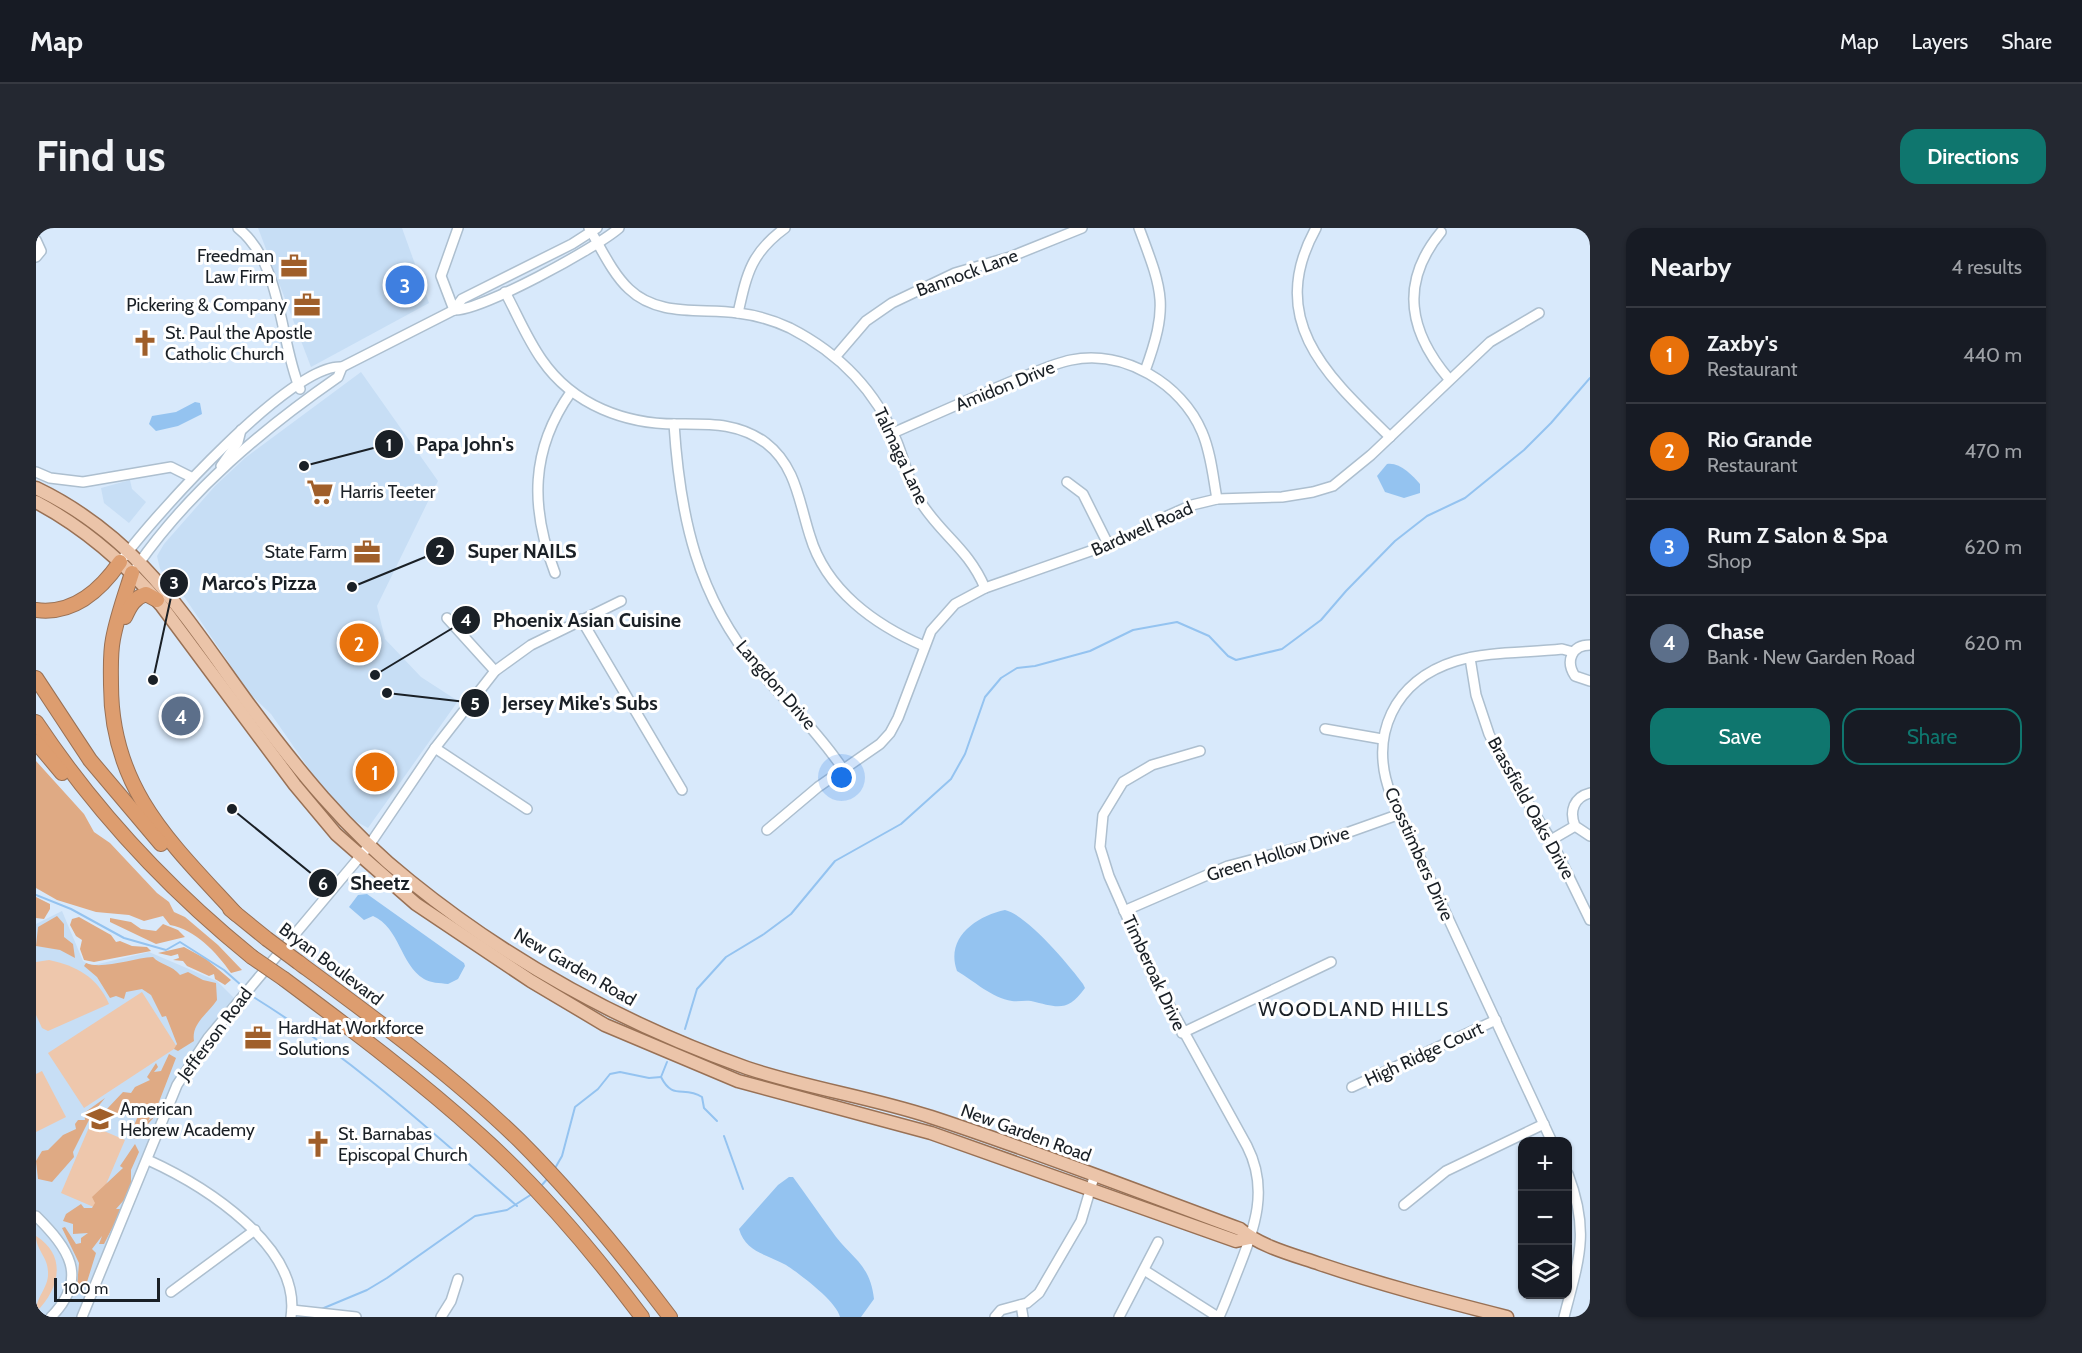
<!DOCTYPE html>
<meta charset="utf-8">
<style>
:root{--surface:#171b24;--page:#242831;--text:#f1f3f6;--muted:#9ea1a6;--line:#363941;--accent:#0f766e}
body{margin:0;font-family:Cabin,sans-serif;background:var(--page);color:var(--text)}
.controls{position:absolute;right:18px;bottom:18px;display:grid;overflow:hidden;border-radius:12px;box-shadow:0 2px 4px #0004}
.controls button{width:54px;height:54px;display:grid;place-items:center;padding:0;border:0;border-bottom:2px solid var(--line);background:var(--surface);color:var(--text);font:30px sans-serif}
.scale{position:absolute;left:18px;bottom:15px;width:106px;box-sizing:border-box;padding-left:6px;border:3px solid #1a2026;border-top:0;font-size:16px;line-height:21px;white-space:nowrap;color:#1a2026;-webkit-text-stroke:4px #fff;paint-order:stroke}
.you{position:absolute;left:806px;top:550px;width:21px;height:21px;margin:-15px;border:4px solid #fff;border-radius:50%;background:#1a73e8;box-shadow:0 0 0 9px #1a73e833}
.badge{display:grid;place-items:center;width:39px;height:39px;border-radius:50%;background:var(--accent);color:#fff;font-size:20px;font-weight:700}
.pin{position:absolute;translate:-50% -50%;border:3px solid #fff;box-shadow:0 2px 6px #0006}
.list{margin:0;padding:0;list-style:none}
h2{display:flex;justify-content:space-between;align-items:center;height:78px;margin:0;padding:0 24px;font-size:26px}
h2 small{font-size:20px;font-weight:400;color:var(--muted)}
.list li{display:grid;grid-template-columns:39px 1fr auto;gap:18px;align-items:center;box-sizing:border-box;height:96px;padding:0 24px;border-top:2px solid var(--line)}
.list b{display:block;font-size:22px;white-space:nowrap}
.list p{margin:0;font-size:20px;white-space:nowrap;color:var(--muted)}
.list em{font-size:20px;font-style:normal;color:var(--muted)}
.actions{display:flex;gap:12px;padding:18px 24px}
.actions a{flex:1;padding:14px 0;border:2px solid var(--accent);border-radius:18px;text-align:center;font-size:21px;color:var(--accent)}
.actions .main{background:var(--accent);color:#fff}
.icon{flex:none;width:33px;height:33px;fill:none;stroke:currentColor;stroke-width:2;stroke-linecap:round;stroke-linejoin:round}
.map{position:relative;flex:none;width:1554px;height:1089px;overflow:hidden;border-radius:18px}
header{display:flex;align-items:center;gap:36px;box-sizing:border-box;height:84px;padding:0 30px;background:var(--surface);border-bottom:2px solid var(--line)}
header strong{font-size:28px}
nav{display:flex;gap:33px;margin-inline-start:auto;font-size:21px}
.intro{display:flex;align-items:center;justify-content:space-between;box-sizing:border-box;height:144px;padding:0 36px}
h1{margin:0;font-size:42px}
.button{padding:15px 27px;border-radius:18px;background:var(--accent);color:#fff;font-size:21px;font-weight:700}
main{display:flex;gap:36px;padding:0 36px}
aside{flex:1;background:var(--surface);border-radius:18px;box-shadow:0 2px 4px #0004}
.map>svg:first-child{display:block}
.built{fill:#c7def5}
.green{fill:#eec7ac}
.forest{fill:#dfaa84}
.water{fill:#94c3f0}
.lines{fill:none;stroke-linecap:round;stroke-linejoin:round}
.stream{stroke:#94c3f0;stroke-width:2}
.minor-casing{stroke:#adbfcf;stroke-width:12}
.major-casing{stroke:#997155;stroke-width:15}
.highway-casing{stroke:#997155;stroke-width:16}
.minor{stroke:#fff;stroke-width:9}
.major{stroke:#ebc4a9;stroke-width:12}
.highway{stroke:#dd9d6f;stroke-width:14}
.highway-bridge-casing{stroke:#997155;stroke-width:16;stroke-linecap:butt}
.highway-bridge{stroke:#dd9d6f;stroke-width:14}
.labels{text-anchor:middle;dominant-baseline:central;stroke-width:6;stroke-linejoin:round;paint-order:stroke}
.poi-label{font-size:18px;fill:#1a2026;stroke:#fff;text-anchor:start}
.street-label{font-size:18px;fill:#1a2026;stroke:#fff}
.neighbourhood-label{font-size:20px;letter-spacing:1.5px;fill:#1a2026;stroke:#fff}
.leader{fill:none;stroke:#1a2026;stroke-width:2}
.callout-dot{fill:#1a2026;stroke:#fff;stroke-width:2}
.mark-label{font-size:18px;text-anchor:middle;font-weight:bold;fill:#fff}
.callout-label{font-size:20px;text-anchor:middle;font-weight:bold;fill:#1a2026;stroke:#fff;stroke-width:6;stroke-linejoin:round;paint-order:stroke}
</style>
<header>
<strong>Map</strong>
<nav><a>Map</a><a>Layers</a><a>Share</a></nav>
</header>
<div class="intro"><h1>Find us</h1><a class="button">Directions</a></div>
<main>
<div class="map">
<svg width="1554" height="1089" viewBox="0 0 1554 1089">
<rect width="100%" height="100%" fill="#d8e9fb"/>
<g class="built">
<path d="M222 0H366L393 75 275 139Z"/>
<path d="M325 144 402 253 341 378 349 411 385 449 422 473 332 600 314 590 287 561 235 486 214 466 149 370 124 341 121 328 128 316 179 258 209 230Z"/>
<path d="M94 252 96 261 110 274 93 295 68 275 65 260Z"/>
<path d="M26 683 47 733 52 736 58 737 113 724 181 753 202 774 141 857 46 1089H0V696Z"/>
</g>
<g class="green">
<path d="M13 732C41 738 61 749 73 776L12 803 6 800 0 787V734Z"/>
<path d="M106 764 141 819 48 880 12 825Z"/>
<path d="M6 843 30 889 0 904V846Z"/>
<path d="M54 897 89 912 60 980 25 965Z"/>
<path d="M0 1008C32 1028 23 1062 0 1084 0 1068 13 1060 12 1044 12 1029 0 1022 0 1008Z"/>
</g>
<g class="forest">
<path d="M0 533 48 586 58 604 74 615 121 665 133 674 138 684 149 689 182 717 206 742 195 745C181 725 159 701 134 697L127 688 108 693 93 687 60 684 21 672 0 660Z"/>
<path d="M0 669 14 676V681L8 691 0 690Z"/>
<path d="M21 688 28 696V709L37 716 39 730 24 722 0 718 2 699Z"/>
<path d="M43 689 75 707 80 714 84 713 96 718 111 719 115 723 58 734 48 732 44 721 46 712 40 708 34 697 36 691Z"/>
<path d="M74 690 95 694 105 701 120 703 127 696 142 702 149 709 120 716 74 694Z"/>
<path d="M148 719 170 731 195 752 189 757 179 751 178 746 173 748 151 738 147 733 137 732 143 730 142 726 135 728 122 725Z"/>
<path d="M117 729C124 737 136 737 144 747L152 744 167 752 180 755 181 772C173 785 155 795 158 813L142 823 138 821 141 816 130 788 126 789 115 767 106 761 90 764 88 771 80 768 74 770 61 749 48 738 50 735C66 742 97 730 117 729Z"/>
<path d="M133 826 140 830 121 879 112 893 119 888 99 911 94 907 102 888 92 887 87 883 75 890 70 882 87 864 95 865 99 859 114 852 111 849 120 835 122 839 118 844 125 843Z"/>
<path d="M69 870 56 886 37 924 38 929 16 954 2 951 0 933 6 923 12 922 27 907 40 901 39 896 42 892H49L48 885Z"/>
<path d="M99 916 103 924 95 942V956L88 972 80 981H86L68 1016H63L66 1008 56 1021 60 1025 51 1054 45 1064 41 1059 43 1035 26 1000 29 999 40 1016 45 1015V1010L52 1005 37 1006V996L27 993 30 986 45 976 48 980H56L59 975 56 969 87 940 84 938Z"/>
</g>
<g class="water">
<path d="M159 174 164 175 166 186 142 198 120 203 113 196 116 188 140 184Z"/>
<path d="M1351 236C1364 234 1376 247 1384 256V265L1368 270 1349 264 1341 248Z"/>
<path d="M331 666 428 735 429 738 422 751 412 756C404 755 394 755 388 751 364 736 364 700 337 688L328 692 313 679 322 667Z"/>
<path d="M969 682C991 687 1033 737 1047 756L1049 760C1031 785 1021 779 995 773 988 772 982 774 976 773 956 770 938 753 921 743 909 710 940 688 969 682Z"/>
<path d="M753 949H757C770 967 782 984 795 1002 813 1029 834 1034 838 1071L825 1089H804C801 1074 764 1046 750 1037 731 1026 710 1025 703 1001L742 957Z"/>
</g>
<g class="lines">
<g class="stream">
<path d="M0 667 35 681 88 710 130 722 144 714 188 742 205 757"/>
<path d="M219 770C317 831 394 902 481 978"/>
<path d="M649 801 661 761 690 729 728 706 755 686 799 633 865 596 915 551 929 526 949 469 965 450 981 440 999 438 1054 423 1097 402 1141 394 1173 408 1192 428 1200 432 1246 421 1285 392 1310 363 1359 313 1391 288 1429 270 1488 222 1515 195 1554 150"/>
<path d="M625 849C637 873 648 857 666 869L668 880 681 893"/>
<path d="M625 849 631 834"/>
<path d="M688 908 707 961"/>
<path d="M518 942 526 928 539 879 562 861 574 846 584 844 613 850 625 849"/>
<path d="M505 958 513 949"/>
<path d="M283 1082 331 1062 351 1050 439 988 471 982 496 966"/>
</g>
<defs>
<g id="minor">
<path d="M202 0C247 36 243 112 264 161"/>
<path d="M553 0C565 20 576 45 593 61 622 89 665 80 702 85 719 87 739 93 754 100 803 125 840 163 861 214 869 234 873 255 884 273 905 307 932 320 949 360"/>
<path d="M1103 0C1127 64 1133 77 1109 143"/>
<path d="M1280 0C1229 92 1291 148 1354 209"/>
<path d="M1405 4C1363 55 1373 104 1413 151"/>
<path d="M0 12 5 23 0 29"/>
<path d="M469 64C481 86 491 111 506 132 537 177 590 197 644 196 675 196 703 195 730 215 760 238 763 274 774 308 790 362 839 397 888 418"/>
<path d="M418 82 426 71 536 16 561 0"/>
<path d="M418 82 405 48 422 0"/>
<path d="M702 85C711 45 715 25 749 0"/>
<path d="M800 128 830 93 856 75 919 45 974 29 1046 0"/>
<path d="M638 196C644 289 661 368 722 441 751 475 782 504 807 541"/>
<path d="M857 205C898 187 938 169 979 152 998 145 1016 136 1035 132 1088 121 1146 156 1166 204 1175 225 1177 249 1181 271"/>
<path d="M185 238 202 214 205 202"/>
<path d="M0 244 14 250 47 254 135 239 155 249"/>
<path d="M1031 254 1047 266 1073 318"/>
<path d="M88 329C119 287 257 134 306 139L418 82C445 83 560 20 583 0"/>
<path d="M101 338C154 262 227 201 302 149L306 139"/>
<path d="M519 345C494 280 494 222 535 164"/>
<path d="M411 390 459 443"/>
<path d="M545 391 646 562"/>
<path d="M1554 417C1536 417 1529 433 1539 448L1554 453"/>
<path d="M1434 430 1440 467 1453 506 1466 533 1515 612 1554 692"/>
<path d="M1289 501 1346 511"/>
<path d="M399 520 491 581"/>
<path d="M1164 523 1116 537 1087 554 1067 587 1064 619 1073 648 1116 746 1211 918C1233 961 1219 999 1202 1042 1196 1057 1190 1074 1183 1089"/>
<path d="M1554 565C1538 569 1533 583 1539 598L1554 608"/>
<path d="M731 602 782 559 844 516 854 505 862 490 895 403 919 376 949 360 1100 307 1129 289 1156 277 1181 271 1246 269 1277 264 1297 258 1335 227 1454 114 1503 85"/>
<path d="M1515 612 1539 598"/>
<path d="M1088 683 1192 638 1288 613 1364 586"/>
<path d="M1146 805 1295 734"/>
<path d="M1316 859 1460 792"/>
<path d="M1516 914 1355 567C1332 508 1358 452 1420 433 1453 423 1492 425 1526 421L1537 424"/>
<path d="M112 932C167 957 266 1018 255 1089"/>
<path d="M1368 977 1410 943 1508 896"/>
<path d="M0 988C32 1020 54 1049 15 1089"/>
<path d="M1108 1042 1182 1089"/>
<path d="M135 1064 219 1002"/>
<path d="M985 1077 987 1089"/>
<path d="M256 1082 320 1089"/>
<path d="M46 1089 141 857 172 810 332 619 399 520 459 443 495 417 585 373"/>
<path d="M405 1089 415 1073 422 1051"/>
<path d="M959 1089 965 1082 991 1075 1003 1065 1045 993 1058 949"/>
<path d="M1083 1089 1122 1014"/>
<path d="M1528 1089C1543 1031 1554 1004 1532 946"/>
</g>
<g id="major">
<path d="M0 260C102 309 148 387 212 475 261 541 310 602 374 653 474 734 590 797 711 840 771 860 834 869 895 889 999 923 1101 963 1204 1001 1225 1019 1258 1027 1284 1036 1346 1057 1408 1073 1471 1089"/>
<path d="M0 274C49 300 89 335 125 377L259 557 300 606 380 676 495 753 569 797 702 853 895 905 1200 1013 1214 1010"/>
</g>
<g id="highway">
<path d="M96 345C89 367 81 389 77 411 74 426 75 442 75 457 75 561 135 615 200 686"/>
<path d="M0 382C37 387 64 363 84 334"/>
<path d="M89 389C94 378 98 370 110 366L121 372"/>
<path d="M0 450 54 532 125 616"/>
<path d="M0 494C60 584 132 661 216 729"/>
<path d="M0 514 26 545"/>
<path d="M194 681 231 711"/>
<path d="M262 734C338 790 415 846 483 912 538 967 587 1027 634 1089"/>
<path d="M248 751C315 801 382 851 445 908 505 962 558 1025 606 1089"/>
</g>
</defs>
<use href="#minor" class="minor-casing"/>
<use href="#major" class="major-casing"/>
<use href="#highway" class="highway-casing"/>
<use href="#minor" class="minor"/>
<use href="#major" class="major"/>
<use href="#highway" class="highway"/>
<defs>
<g id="highway-bridge">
<path d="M231 711 262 734"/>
<path d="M216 729 248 751"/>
</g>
</defs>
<use href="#highway-bridge" class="highway-bridge-casing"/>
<use href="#highway-bridge" class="highway-bridge"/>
</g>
<defs>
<symbol id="office-bare" viewBox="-9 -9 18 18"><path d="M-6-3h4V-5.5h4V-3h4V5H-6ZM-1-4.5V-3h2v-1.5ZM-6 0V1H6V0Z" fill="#a05f2a" stroke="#fff" stroke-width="2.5" paint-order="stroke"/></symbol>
<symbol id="church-bare" viewBox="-9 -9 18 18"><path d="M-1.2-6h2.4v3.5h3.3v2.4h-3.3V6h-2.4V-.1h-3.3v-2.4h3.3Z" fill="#a05f2a" stroke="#fff" stroke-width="2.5" paint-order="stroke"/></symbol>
<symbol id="supermarket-bare" viewBox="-9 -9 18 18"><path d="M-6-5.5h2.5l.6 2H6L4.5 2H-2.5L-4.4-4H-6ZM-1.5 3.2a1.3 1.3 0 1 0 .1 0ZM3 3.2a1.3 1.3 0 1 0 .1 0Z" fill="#a05f2a" stroke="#fff" stroke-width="2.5" paint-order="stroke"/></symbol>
<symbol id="school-bare" viewBox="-9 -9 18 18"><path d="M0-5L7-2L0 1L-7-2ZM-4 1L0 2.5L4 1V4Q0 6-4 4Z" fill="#a05f2a" stroke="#fff" stroke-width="2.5" paint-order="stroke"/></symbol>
</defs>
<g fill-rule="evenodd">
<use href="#office-bare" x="239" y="19" width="38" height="38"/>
<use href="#office-bare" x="252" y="58" width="38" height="38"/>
<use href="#church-bare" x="90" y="96" width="38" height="38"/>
<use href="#supermarket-bare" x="265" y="245" width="38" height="38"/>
<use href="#office-bare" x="312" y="305" width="38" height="38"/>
<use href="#office-bare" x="203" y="791" width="38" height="38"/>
<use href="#school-bare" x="45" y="872" width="38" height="38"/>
<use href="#church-bare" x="263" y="897" width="38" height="38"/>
</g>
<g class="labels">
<g class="poi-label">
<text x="238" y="28" text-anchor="end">Freedman<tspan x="238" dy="21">Law Firm</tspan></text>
<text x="251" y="77" text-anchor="end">Pickering &amp; Company</text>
<text x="129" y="105">St. Paul the Apostle<tspan x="129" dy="21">Catholic Church</tspan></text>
<text x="304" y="264">Harris Teeter</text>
<text x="311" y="324" text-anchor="end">State Farm</text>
<text x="242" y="800">HardHat Workforce<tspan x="242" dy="21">Solutions</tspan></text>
<text x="84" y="881">American<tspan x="84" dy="21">Hebrew Academy</tspan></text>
<text x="302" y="906">St. Barnabas<tspan x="302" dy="21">Episcopal Church</tspan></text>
</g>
<g class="street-label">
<text transform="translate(931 45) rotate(-20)">Bannock Lane</text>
<text transform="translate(969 158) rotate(-22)">Amidon Drive</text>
<text transform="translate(865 228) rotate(65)">Talmaga Lane</text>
<text transform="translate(1106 301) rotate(-24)">Bardwell Road</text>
<text transform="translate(740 457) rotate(49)">Langdon Drive</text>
<text transform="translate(1495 580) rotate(61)">Brassfield Oaks Drive</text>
<text transform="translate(1242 626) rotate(-17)">Green Hollow Drive</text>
<text transform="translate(1383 626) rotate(66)">Crosstimbers Drive</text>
<text transform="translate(295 736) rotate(37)">Bryan Boulevard</text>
<text transform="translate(539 739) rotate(30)">New Garden Road</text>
<text transform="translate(1118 745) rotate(65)">Timberoak Drive</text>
<text transform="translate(179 806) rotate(-53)">Jefferson Road</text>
<text transform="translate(1388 826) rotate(-25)">High Ridge Court</text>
<text transform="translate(990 905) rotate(20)">New Garden Road</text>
</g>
<g class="neighbourhood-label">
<text x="1318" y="781">WOODLAND HILLS</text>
</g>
</g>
<path class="leader" d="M268 238L353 216M316 359L404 323M117 452L138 355M339 447L430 392M351 465L439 475M196 581L287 655"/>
<g class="callout-dot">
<circle cx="268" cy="238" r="6"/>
<circle cx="316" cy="359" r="6"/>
<circle cx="117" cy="452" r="6"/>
<circle cx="339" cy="447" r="6"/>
<circle cx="351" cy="465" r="6"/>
<circle cx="196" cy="581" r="6"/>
<circle cx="353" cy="216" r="15"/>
<circle cx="404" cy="323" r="15"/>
<circle cx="138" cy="355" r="15"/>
<circle cx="430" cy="392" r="15"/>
<circle cx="439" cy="475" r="15"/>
<circle cx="287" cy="655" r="15"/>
</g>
<g class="mark-label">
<text x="353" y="223">1</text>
<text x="404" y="329">2</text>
<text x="138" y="361">3</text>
<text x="430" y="398">4</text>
<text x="439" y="482">5</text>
<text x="287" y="662">6</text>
</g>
<g class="callout-label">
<text x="429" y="223">Papa John's</text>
<text x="486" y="330">Super NAILS</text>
<text x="223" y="362">Marco's Pizza</text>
<text x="551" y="399">Phoenix Asian Cuisine</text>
<text x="544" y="482">Jersey Mike's Subs</text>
<text x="344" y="662">Sheetz</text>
</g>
</svg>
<div class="controls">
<button>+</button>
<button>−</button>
<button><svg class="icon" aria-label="layers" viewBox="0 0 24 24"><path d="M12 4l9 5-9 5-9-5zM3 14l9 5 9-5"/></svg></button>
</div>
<div class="scale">100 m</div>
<div class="you"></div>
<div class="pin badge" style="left:339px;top:544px;background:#e8710a">1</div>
<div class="pin badge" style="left:323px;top:415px;background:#e8710a">2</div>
<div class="pin badge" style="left:369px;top:57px;background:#3f7fe0">3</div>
<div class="pin badge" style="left:145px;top:488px;background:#5c6f8a">4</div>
</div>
<aside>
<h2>Nearby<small>4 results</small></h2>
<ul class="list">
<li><span class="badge" style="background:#e8710a">1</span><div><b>Zaxby's</b><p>Restaurant</p></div><em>440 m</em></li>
<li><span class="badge" style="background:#e8710a">2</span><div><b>Rio Grande</b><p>Restaurant</p></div><em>470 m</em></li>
<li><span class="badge" style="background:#3f7fe0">3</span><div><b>Rum Z Salon &amp; Spa</b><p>Shop</p></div><em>620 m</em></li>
<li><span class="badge" style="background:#5c6f8a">4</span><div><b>Chase</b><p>Bank · New Garden Road</p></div><em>620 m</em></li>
</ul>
<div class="actions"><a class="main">Save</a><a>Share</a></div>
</aside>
</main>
